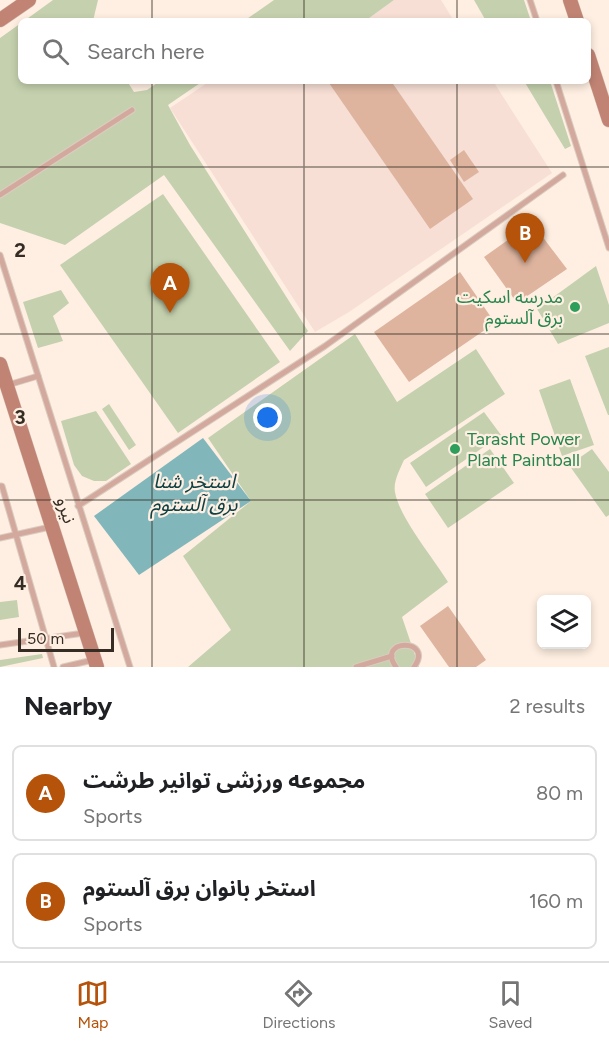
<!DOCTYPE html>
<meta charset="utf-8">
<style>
:root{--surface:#fff;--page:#f2f2f2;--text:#202124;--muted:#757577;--line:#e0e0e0;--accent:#b45309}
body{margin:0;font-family:Figtree,"Noto Sans Arabic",sans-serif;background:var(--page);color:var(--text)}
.controls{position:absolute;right:18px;bottom:18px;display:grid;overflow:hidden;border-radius:9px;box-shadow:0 3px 9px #0003}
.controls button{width:54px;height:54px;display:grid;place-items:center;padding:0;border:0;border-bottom:2px solid var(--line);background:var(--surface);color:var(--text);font:30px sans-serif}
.scale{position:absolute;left:18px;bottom:15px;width:96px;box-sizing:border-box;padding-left:6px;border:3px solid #352c23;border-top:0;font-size:16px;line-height:21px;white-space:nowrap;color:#352c23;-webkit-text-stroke:4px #ffefe2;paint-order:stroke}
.you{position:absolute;left:268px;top:418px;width:21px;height:21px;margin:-15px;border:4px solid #fff;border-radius:50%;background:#1a73e8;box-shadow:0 0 0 9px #1a73e833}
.badge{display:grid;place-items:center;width:39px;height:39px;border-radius:50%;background:var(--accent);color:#fff;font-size:20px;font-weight:700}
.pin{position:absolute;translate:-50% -50px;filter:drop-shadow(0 2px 3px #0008)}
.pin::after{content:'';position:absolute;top:32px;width:21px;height:18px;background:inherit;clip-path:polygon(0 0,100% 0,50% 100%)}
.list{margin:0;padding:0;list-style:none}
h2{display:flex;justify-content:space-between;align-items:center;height:78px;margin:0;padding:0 24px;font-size:26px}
h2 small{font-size:20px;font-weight:400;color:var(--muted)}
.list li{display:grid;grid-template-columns:39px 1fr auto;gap:18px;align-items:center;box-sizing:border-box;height:96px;margin:0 12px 12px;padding:0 12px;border:2px solid var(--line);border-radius:9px}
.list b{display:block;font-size:22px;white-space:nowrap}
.list p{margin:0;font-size:20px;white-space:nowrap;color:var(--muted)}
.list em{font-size:20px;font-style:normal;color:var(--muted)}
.icon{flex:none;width:33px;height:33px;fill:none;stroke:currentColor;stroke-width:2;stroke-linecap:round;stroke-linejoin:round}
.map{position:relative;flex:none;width:609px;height:667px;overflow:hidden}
.search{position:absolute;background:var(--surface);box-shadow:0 3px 9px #0003;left:18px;right:18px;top:18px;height:66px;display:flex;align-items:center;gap:15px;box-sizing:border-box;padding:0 21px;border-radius:9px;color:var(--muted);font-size:22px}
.sheet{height:294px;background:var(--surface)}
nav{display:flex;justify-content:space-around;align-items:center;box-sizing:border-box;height:84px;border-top:2px solid var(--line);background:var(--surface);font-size:16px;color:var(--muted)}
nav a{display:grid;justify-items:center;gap:3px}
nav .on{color:var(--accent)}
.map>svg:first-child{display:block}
.industrial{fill:#f7dfd5}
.green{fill:#c5d1ae}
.water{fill:#81b7bb}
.building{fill:#deb49f}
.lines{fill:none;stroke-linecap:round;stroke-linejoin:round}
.lane-casing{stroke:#dbccc0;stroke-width:7}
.secondary-casing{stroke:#dbccc0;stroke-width:15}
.lane{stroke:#d3a99e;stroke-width:5}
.secondary{stroke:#c18474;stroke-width:14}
.grid{fill:none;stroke:#352c23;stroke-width:1.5;stroke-opacity:0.55}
.leisure-dot{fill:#2e9e5b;stroke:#ffefe2;stroke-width:2}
.labels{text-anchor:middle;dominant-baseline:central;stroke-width:4.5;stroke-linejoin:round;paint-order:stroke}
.leisure-label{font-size:18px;fill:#27864d;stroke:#ffefe2;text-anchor:end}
.street-label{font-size:18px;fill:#352c23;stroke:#ffefe2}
.water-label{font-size:20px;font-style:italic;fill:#0d4144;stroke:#ffefe2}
.grid-label{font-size:20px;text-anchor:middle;font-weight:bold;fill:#352c23;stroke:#ffefe2;stroke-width:4.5;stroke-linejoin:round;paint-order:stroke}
</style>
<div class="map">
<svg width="609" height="667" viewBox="0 0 609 667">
<rect width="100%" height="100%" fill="#ffefe2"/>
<g class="industrial">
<path d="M394 0H441L454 21H365Z"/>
<path d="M210 81H493L552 173 349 312 315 332 170 108Z"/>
</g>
<g class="green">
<path d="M53 0H98L93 21H24Z"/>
<path d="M274 0H394L365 21H244Z"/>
<path d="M474 0H524L531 21H486Z"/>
<path d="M21 23V81H127L134 92 147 90 160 81H203L168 105 190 145 308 331 290 351 164 175 65 245 0 223V38Z"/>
<path d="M524 81H550L571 146 565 149Z"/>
<path d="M163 194 280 362 178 433 60 265Z"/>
<path d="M596 266 609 305V323L558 344 537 309Z"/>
<path d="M61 290 69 303 53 316 63 341 38 348 23 302Z"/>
<path d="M355 334 397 402 476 349 505 394 404 460C400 469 393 482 395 492 399 517 434 559 448 582L402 617 419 667H188L231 630 183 556 251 501 208 438Z"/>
<path d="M609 347V415H608L585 356Z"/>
<path d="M570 379 594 445 562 456 539 390Z"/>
<path d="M109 404 136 445 129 450 102 409Z"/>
<path d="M96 411 131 464 106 481H94L82 476 74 465 61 421Z"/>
<path d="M484 412 501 435 426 487 410 463Z"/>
<path d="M490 449 514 483 448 528 425 494Z"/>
<path d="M592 449 609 472V515L606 517 569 465Z"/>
<path d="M17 600 19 617 0 620V602Z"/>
<path d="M42 654 43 658 0 667V660Z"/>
</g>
<path class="water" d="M203 438 251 501 139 575 94 516Z"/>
<g class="building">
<path d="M332 81H391L473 199 430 229 329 83Z"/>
<path d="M464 150 479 172 464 182 450 160Z"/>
<path d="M532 223 567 269 517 303 484 257Z"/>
<path d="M460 272 495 323 409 382 374 332Z"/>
<path d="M448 606 486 660 476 667H449L420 626Z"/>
</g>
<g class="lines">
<defs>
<g id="lane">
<path d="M530 0 537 21"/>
<path d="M556 81 609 248"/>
<path d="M0 195 132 110"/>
<path d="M0 255 130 667"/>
<path d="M8 385 38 376"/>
<path d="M0 486H2L54 667"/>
<path d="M78 506 325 346 563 175"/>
<path d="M0 538 50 527"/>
<path d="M0 645 84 633"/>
<path d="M63 667 93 660"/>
<path d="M356 667 392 656"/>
<path d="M396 667C375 638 435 638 414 667"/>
</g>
<g id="secondary">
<path d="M570 0 577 21"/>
<path d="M0 20 29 0"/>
<path d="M588 55 609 120"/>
<path d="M0 364 97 667"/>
</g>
</defs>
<use href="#lane" class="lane-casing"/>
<use href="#secondary" class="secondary-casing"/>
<use href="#lane" class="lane"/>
<use href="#secondary" class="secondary"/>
</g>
<path class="grid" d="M152 0V21M304 0V21M457 0V21M152 81V667M304 81V667M457 81V667M0 167H609M0 334H609M0 500H609"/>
<g class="leisure-dot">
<circle cx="575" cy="307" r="6"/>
<circle cx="455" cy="449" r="6"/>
</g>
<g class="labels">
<g class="leisure-label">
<text x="563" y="297">مدرسه اسکیت<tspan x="563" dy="21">برق آلستوم</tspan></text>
<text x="467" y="439" text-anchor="start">Tarasht Power<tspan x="467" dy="21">Plant Paintball</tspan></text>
</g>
<g class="street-label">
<text transform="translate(66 510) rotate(72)">نیرو</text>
</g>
<g class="water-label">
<text x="194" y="481">استخر شنا<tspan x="194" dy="23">برق آلستوم</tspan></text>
</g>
</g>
<g class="grid-label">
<text x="20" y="257">2</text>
<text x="20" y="424">3</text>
<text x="20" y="590">4</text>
</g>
</svg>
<div class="controls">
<button><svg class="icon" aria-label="layers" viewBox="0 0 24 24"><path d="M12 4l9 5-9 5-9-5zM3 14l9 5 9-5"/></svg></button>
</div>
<div class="scale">50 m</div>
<div class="you"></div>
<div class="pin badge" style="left:170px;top:313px">A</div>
<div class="pin badge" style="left:525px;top:263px">B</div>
<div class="search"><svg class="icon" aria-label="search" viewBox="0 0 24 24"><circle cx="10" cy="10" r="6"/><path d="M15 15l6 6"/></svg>Search here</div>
</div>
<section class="sheet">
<h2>Nearby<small>2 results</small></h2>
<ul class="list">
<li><span class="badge">A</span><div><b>مجموعه ورزشی توانیر طرشت</b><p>Sports</p></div><em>80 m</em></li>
<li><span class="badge">B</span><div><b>استخر بانوان برق آلستوم</b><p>Sports</p></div><em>160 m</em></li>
</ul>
</section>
<nav>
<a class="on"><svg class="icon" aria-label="map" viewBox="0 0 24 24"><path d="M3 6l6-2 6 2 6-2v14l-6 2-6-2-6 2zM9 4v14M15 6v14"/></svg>Map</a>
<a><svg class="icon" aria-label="directions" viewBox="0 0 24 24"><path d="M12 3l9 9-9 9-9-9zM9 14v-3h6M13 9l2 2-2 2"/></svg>Directions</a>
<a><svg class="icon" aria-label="saved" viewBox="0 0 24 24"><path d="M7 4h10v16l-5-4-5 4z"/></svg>Saved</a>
</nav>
